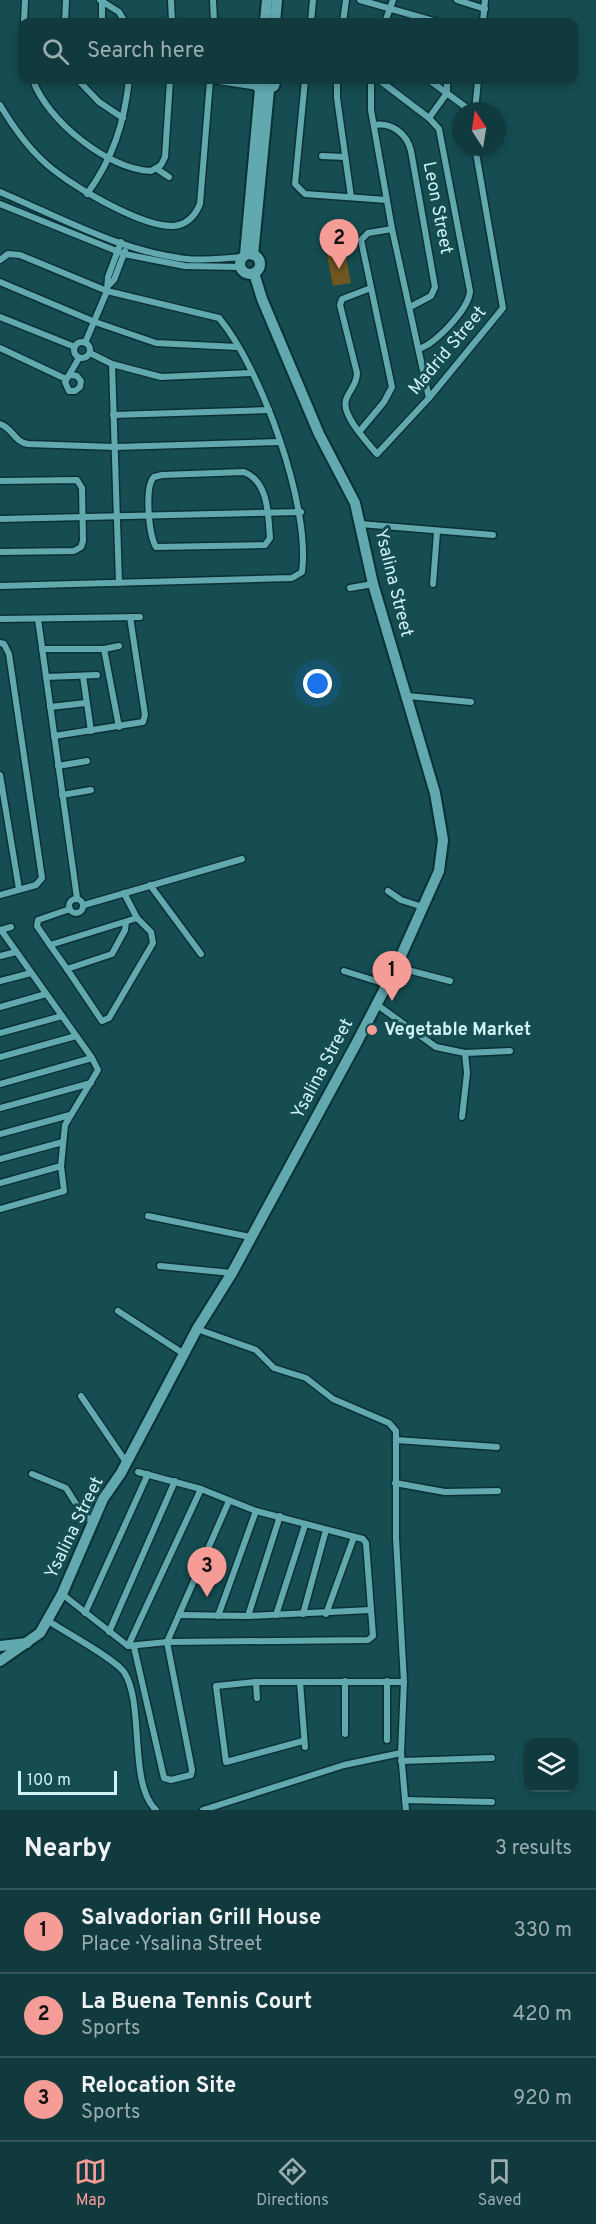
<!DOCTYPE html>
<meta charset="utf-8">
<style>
:root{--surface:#103a3e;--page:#194145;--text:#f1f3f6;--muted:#9cadb0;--line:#305458;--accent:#f59c96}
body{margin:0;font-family:Overpass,sans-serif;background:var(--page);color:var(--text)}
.controls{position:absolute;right:18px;bottom:18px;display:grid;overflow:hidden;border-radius:12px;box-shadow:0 3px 9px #0003}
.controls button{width:54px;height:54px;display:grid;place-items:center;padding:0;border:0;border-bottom:2px solid var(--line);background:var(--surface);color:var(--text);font:30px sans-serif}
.compass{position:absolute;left:452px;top:102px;width:54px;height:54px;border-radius:50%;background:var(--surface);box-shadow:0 3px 9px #0003;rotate:348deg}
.scale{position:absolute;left:18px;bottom:15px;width:99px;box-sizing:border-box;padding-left:6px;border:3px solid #d0f2f5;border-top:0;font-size:16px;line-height:21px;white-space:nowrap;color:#d0f2f5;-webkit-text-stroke:4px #154d52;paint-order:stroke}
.you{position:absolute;left:318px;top:684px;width:21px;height:21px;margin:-15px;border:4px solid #fff;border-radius:50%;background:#1a73e8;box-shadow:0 0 0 9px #1a73e833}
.badge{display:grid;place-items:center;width:39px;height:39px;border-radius:50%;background:var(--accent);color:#111;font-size:20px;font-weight:700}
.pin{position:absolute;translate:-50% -50px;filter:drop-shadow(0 2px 3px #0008)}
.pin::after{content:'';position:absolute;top:32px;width:21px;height:18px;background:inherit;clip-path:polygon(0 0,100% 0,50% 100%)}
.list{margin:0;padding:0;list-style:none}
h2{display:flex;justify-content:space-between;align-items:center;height:78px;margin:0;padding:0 24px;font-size:26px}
h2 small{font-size:20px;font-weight:400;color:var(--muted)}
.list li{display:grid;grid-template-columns:39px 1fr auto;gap:18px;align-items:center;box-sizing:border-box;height:84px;padding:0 24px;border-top:2px solid var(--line)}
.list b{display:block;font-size:22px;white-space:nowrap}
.list p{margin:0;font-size:20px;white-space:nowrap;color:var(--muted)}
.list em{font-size:20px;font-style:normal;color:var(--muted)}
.icon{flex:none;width:33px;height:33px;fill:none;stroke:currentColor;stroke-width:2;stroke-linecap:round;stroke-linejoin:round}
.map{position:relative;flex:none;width:596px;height:1810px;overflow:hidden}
.search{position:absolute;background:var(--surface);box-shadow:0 3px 9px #0003;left:18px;right:18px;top:18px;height:66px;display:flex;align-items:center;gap:15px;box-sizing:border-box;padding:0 21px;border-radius:12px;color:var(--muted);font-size:22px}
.sheet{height:330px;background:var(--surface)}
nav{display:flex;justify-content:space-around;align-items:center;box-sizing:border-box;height:84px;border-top:2px solid var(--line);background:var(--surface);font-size:16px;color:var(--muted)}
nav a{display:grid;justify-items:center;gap:3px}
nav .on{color:var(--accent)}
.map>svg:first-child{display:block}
.green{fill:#705721}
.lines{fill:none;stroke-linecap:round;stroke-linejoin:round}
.street-casing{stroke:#0a3134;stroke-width:9}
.secondary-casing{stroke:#0a3134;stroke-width:14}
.street{stroke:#62a8af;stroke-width:6}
.secondary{stroke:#62a8af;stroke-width:10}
.poi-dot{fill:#f59c96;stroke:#154d52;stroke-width:2}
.labels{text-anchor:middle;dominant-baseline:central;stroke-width:6;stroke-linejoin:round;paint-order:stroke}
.street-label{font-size:18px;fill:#d0f2f5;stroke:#154d52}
.poi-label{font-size:18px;font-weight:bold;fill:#d0f2f5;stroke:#154d52;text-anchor:start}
</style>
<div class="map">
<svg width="596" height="1810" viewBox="0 0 596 1810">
<rect width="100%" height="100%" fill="#154d52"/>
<path class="green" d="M345 251 351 283 333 286 327 255Z"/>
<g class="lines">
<defs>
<g id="street">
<path d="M100 0 119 12 125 22"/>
<path d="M171 0 172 22"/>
<path d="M213 0 214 22"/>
<path d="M360 0 437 22"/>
<path d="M457 0 485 9"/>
<path d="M24 22 25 0"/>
<path d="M65 22 66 0"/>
<path d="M102 22V1"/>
<path d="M311 22 313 0"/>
<path d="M343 22 346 0"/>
<path d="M385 22 393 0"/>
<path d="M483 22 485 0"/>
<path d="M33 80C46 119 108 170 151 171L161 165 165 157 170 80"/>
<path d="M78 80 99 102 123 118"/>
<path d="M212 80 258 87"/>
<path d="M305 80 295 184 305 194 387 200"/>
<path d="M337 80V98L351 197"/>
<path d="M371 80V110L392 229 429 398"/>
<path d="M379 80 429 118 439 129 470 291C469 309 436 343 419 349"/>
<path d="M429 80 471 111"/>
<path d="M0 105C12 125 25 144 42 160 65 183 141 227 173 226 187 225 195 216 200 204L210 80"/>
<path d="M475 111 478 80"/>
<path d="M429 118 447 93V80"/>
<path d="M374 125C392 122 407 134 411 151L435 287 431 296 410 307"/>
<path d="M322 156 345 157"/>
<path d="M157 169 169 177"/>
<path d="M0 192C59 217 122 252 187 259 205 261 225 258 243 257"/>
<path d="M87 194C113 158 124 124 129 80"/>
<path d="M0 204 124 254 185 266 240 267"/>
<path d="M0 260 8 254 20 255 107 291 219 318C261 368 311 507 302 572L292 578 0 586"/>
<path d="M0 282 95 322 156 343 237 347"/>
<path d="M109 285 114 280 125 251"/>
<path d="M371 288 342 299 340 305 357 373C357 385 349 390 346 400 341 415 368 443 377 454L429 398 503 308 475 147"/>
<path d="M0 317 75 347"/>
<circle cx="82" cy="350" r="8"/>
<path d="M85 343 107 291 108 277 121 242"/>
<path d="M0 348 66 379"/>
<path d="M90 353 112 364 161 377 251 373"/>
<path d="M112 364 119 583"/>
<path d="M71 375 77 376 81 381 80 387 75 391H69L65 382 79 358"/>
<path d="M113 415 269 410"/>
<path d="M0 424C13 428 14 442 28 444L115 447 280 442"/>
<path d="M359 432 384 402 392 387 361 240 368 233 392 229"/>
<path d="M244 472C269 482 268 515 270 538L265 545 156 547C149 535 144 487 154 477L162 475Z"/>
<path d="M0 481 77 480 82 488 83 541 81 547 74 551 0 552"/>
<path d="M0 519 301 512"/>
<path d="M360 524 493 535"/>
<path d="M433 584 437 532"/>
<path d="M350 588 373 584"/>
<path d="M0 619 140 617"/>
<path d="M38 619 77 898"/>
<path d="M0 643 4 644 9 654 42 878 36 885 0 895"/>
<path d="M42 649H104L119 646"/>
<path d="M104 649 119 727"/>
<path d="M83 676 91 731"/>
<path d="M46 677 97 675"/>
<path d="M408 696 471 702"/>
<path d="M50 707 86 703"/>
<path d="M54 736 143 722 145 715 130 617"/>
<path d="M58 766 87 761"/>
<path d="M0 775 19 889"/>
<path d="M62 795 91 790"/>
<path d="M150 885 201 954"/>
<path d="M388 891 401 900 423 907"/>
<circle cx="76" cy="906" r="7"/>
<path d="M84 905 242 859"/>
<path d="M70 909 38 920 37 926 50 945 137 918 124 893"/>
<path d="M126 922 125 930 112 954 67 969 102 1021 109 1018 153 943 151 932 137 918"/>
<path d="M0 930 11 927"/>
<path d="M50 945 67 969"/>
<path d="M0 956 16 952"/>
<path d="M396 967 450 981"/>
<path d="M344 971 386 984"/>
<path d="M0 981 31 973"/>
<path d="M376 1004 436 1047 465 1053 510 1051"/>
<path d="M0 1007 46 994"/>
<path d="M0 1033 62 1016"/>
<path d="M0 1057 76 1036"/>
<path d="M0 1084 92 1058"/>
<path d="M0 1108 91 1083"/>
<path d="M462 1117 467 1073 465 1053"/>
<path d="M0 1134 70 1115"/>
<path d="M0 1159 63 1142"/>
<path d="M0 1183 61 1166"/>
<path d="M0 1209 64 1191 61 1166 65 1125 98 1070 92 1058 1 930"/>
<path d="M148 1216 250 1237"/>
<path d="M160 1266 232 1273"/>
<path d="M118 1311 184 1354"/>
<path d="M197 1329 256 1350 274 1368 306 1378 333 1399 389 1423 396 1431V1538L404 1682 401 1753 406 1810"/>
<path d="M81 1396 126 1462"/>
<path d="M396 1440 497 1447"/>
<path d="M32 1474 66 1488 78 1507 93 1523"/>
<path d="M395 1483 445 1492 498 1491"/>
<path d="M62 1594 128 1646 167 1642 368 1640 373 1636 366 1543 363 1539 256 1511 201 1489 138 1472"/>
<path d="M85 1613 148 1474"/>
<path d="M303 1614 326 1530"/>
<path d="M326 1614 354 1537"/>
<path d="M179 1615 248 1616 370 1610"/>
<path d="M276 1615 305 1525"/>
<path d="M218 1616 256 1511"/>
<path d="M248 1616 280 1516"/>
<path d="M47 1620C63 1631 114 1658 124 1672 145 1704 128 1784 156 1810"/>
<path d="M109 1632 175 1481"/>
<path d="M128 1646 201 1489"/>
<path d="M134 1647 164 1778 171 1780 191 1775 192 1770 167 1642 229 1501"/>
<path d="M345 1681V1734"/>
<path d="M387 1681V1740"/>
<path d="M256 1682 257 1698"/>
<path d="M300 1682 305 1747"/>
<path d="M303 1741 226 1762 216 1686 256 1682H404"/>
<path d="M401 1761 492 1758"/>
<path d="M405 1800 492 1802"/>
<path d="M203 1810 344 1765 401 1753"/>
</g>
<g id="secondary">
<path d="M265 22 267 0"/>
<path d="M275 22 277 0"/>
<path d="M254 80 258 87 266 90 274 86 276 80"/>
<circle cx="250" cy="264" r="10"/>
<path d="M245 255 260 89"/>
<path d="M253 255 269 90"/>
<path d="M0 1646 27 1643"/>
<path d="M0 1661 40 1633 62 1594 103 1499 121 1473 197 1329 232 1273 356 1044 396 967 439 871 443 840 435 793 373 584 355 503 319 434 262 299 254 273"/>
</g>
</defs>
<use href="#street" class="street-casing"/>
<use href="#secondary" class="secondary-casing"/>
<use href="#street" class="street"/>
<use href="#secondary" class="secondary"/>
</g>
<circle class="poi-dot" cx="372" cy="1030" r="6"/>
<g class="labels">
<g class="street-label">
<text transform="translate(437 208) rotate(79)">Leon Street</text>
<text transform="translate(448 351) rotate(-50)">Madrid Street</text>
<text transform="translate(393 583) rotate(76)">Ysalina Street</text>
<text transform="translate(323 1069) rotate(-62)">Ysalina Street</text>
<text transform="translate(75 1528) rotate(-64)">Ysalina Street</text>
</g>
<g class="poi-label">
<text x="384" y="1030">Vegetable Market</text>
</g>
</g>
</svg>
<div class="controls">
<button><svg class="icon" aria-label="layers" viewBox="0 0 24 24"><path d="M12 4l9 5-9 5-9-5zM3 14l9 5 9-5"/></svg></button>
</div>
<svg class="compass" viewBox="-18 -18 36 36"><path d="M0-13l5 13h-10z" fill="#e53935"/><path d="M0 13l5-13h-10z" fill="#9cadb0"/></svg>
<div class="scale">100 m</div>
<div class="you"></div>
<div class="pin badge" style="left:392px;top:1001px">1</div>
<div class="pin badge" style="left:339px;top:269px">2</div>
<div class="pin badge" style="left:207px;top:1597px">3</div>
<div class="search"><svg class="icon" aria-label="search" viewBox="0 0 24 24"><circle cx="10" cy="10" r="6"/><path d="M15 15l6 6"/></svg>Search here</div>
</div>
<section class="sheet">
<h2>Nearby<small>3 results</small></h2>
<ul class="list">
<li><span class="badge">1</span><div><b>Salvadorian Grill House</b><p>Place · Ysalina Street</p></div><em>330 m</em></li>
<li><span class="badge">2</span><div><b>La Buena Tennis Court</b><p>Sports</p></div><em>420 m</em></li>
<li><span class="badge">3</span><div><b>Relocation Site</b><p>Sports</p></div><em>920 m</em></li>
</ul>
</section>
<nav>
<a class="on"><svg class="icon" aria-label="map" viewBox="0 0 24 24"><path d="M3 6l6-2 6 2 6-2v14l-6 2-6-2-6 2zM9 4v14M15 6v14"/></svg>Map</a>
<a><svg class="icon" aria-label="directions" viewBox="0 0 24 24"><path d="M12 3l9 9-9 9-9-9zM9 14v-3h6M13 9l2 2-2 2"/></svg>Directions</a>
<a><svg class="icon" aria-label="saved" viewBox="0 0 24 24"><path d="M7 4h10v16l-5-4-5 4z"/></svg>Saved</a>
</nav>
